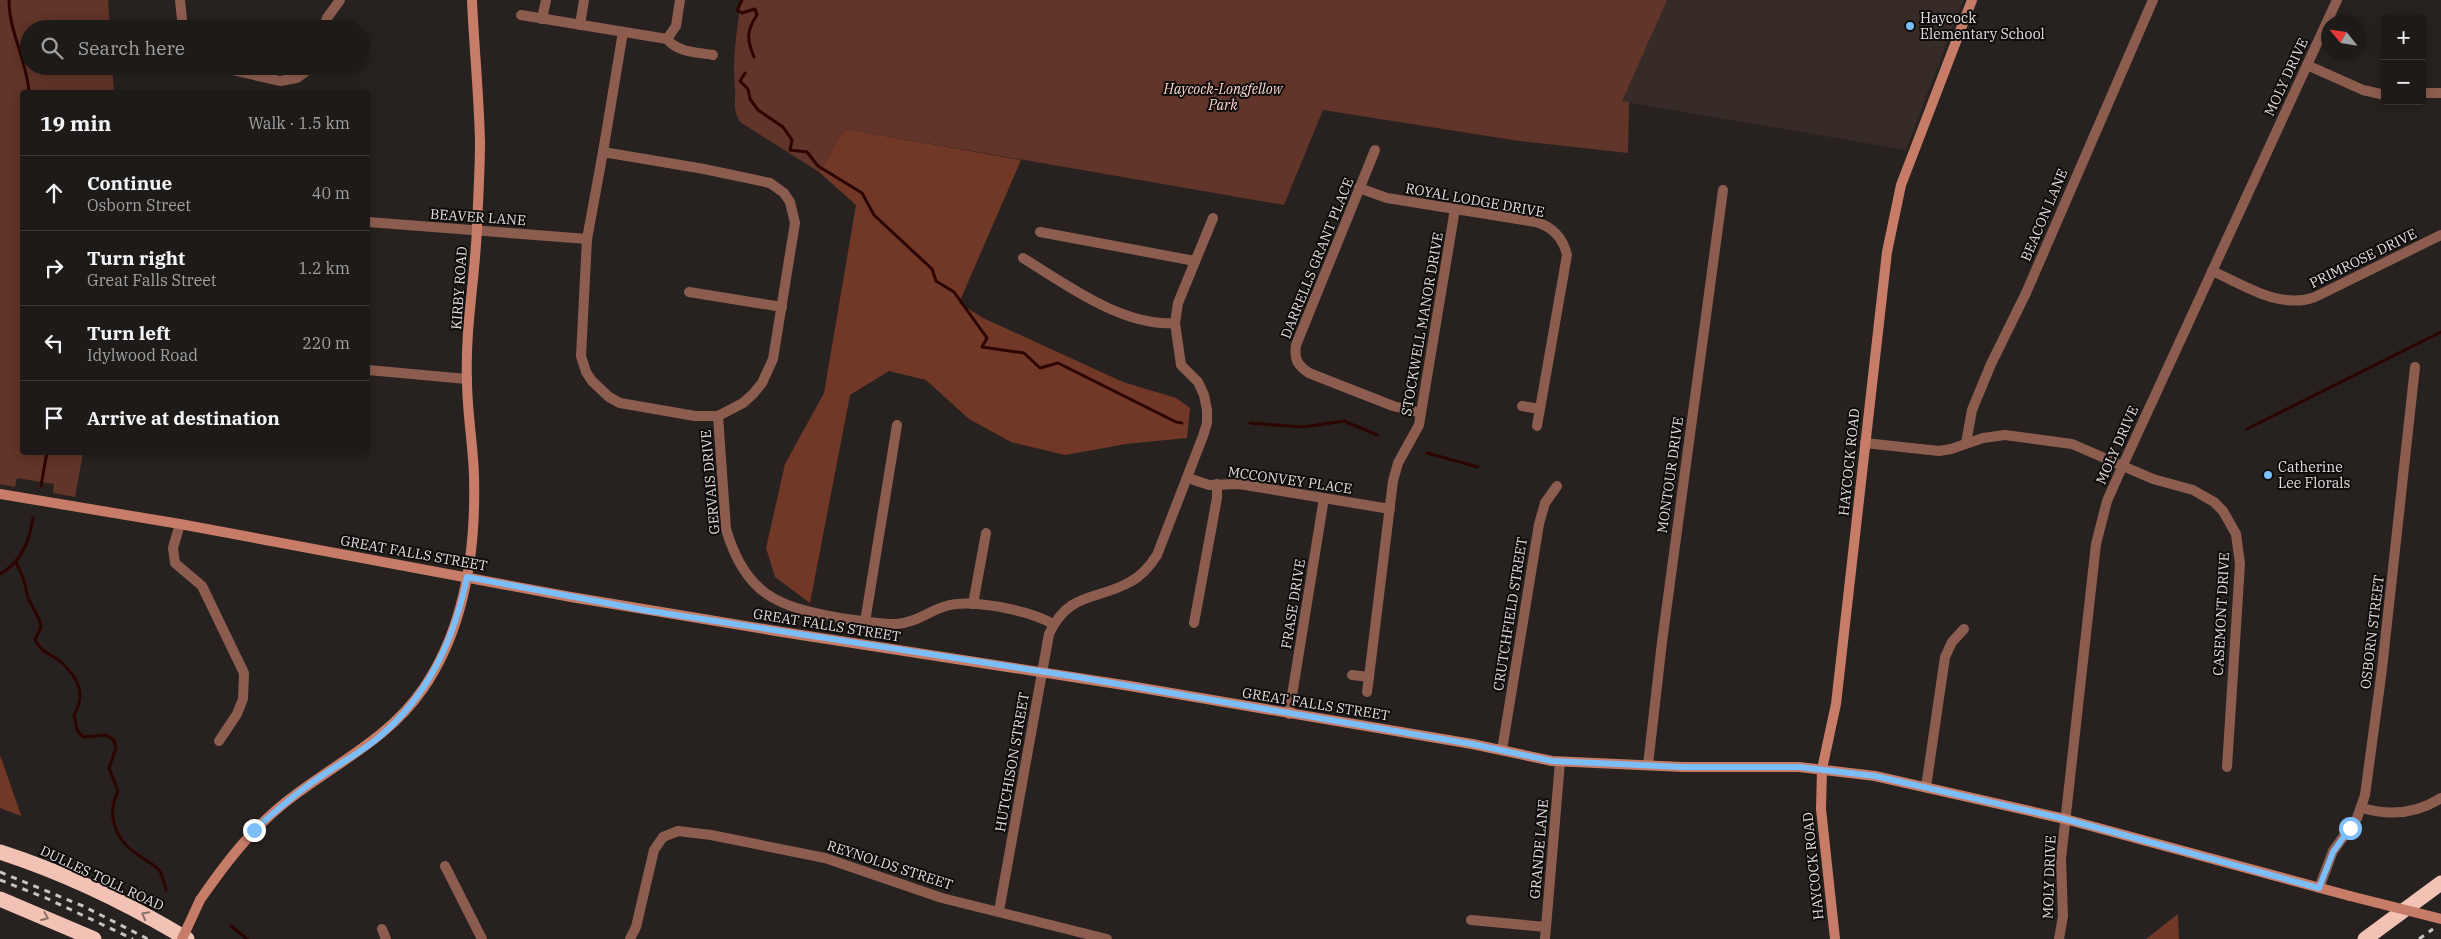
<!DOCTYPE html>
<meta charset="utf-8">
<style>
:root{--surface:#1d1a18;--page:#2a2725;--text:#f1f3f6;--muted:#a0a1a2;--line:#3b3837}
body{margin:0;font-family:"IBM Plex Serif",serif;background:var(--page);color:var(--text)}
.controls{position:absolute;right:15px;top:15px;display:grid;overflow:hidden;border-radius:5px;box-shadow:0 2px 12px #0003}
.controls button{width:45px;height:45px;display:grid;place-items:center;padding:0;border:0;border-bottom:1px solid var(--line);background:var(--surface);color:var(--text);font:25px sans-serif}
.compass{position:absolute;left:2321px;top:15px;width:45px;height:45px;border-radius:50%;background:var(--surface);box-shadow:0 2px 12px #0003;rotate:300deg}
.stop{position:absolute;width:15px;height:15px;margin:-11px;border:4px solid #7cbef9;border-radius:50%;background:#fff}
.stop.end{background:#7cbef9;border-color:#fff;box-shadow:0 1px 5px #0008}
.list{margin:0;padding:0;list-style:none}
h2{display:flex;justify-content:space-between;align-items:center;height:65px;margin:0;padding:0 20px;font-size:21px}
h2 small{font-size:16px;font-weight:400;color:var(--muted)}
.list li{display:grid;grid-template-columns:32px 1fr auto;gap:15px;align-items:center;box-sizing:border-box;height:75px;padding:0 20px;border-top:1px solid var(--line)}
.list b{display:block;font-size:19px;white-space:nowrap}
.list p{margin:0;font-size:16px;white-space:nowrap;color:var(--muted)}
.list em{font-size:16px;font-style:normal;color:var(--muted)}
.icon{flex:none;width:28px;height:28px;fill:none;stroke:currentColor;stroke-width:2;stroke-linecap:round;stroke-linejoin:round}
.map{position:relative;flex:none;width:2441px;height:939px;overflow:hidden}
.search{position:absolute;background:var(--surface);box-shadow:0 2px 12px #0003;left:20px;top:20px;width:350px;height:55px;display:flex;align-items:center;gap:12px;box-sizing:border-box;padding:0 18px;border-radius:28px;color:var(--muted);font-size:19px}
.panel{position:absolute;background:var(--surface);box-shadow:0 2px 12px #0003;left:20px;top:90px;width:350px;height:365px;border-radius:5px}
.map>svg:first-child{display:block}
.built{fill:#362b27}
.green{fill:#613529}
.forest{fill:#713827}
.lines{fill:none;stroke-linecap:round;stroke-linejoin:round}
.stream{stroke:#2c0400;stroke-width:3}
.minor{stroke:#8c5d4f;stroke-width:10}
.secondary{stroke:#c77c67;stroke-width:10}
.motorway{stroke:#f2c2b4;stroke-width:15}
.rail{stroke:#c9c5c4;stroke-width:3;stroke-dasharray:6 6;stroke-linecap:butt}
.secondary-bridge{stroke:#c77c67;stroke-width:10}
.oneway{stroke:#8b7068}
.route{stroke:#7cbef9;stroke-width:6}
.poi-dot{fill:#7cbef9;stroke:#0e0c0b;stroke-width:2}
.labels{text-anchor:middle;dominant-baseline:central;stroke-width:4;stroke-linejoin:round;paint-order:stroke}
.poi-label{font-size:14px;fill:#e1dddc;stroke:#0e0c0b;text-anchor:start}
.street-label{font-size:14px;fill:#e1dddc;stroke:#0e0c0b}
.park-label{font-size:14px;font-style:italic;fill:#fdd6cb;stroke:#0e0c0b}
</style>
<div class="map">
<svg width="2441" height="939" viewBox="0 0 2441 939">
<rect width="100%" height="100%" fill="#272220"/>
<path class="built" d="M1660 0H1963L1906 150 1620 101Z"/>
<g class="green">
<path d="M0 0H108L110 29H29V66H112L114 92H22V452L83 453 75 497 53 493 54 484 17 478 15 487 0 484Z"/>
<path d="M741 0H1667L1622 101 1629 102 1628 153 1519 141 1323 110 1284 205 845 129 819 172 740 122C732 108 736 104 735 89 732 59 737 30 741 0Z"/>
</g>
<g class="forest">
<path d="M845 129 1021 160 959 303 983 318 1123 382 1176 398 1190 408 1187 438 1126 444 1065 455 1011 442 969 419 926 380 889 371 850 395 810 603 775 577 766 548 785 464 824 393 856 205 819 172Z"/>
<path d="M0 755 21 815V816L0 808Z"/>
<path d="M2178 914 2179 939H2146Z"/>
</g>
<g class="lines">
<g class="stream">
<path d="M9 0C9 32 27 61 29 92"/>
<path d="M742 0 737 10 742 13 755 9 757 15C746 31 747 40 754 57"/>
<path d="M745 73 740 81 748 89 750 99 758 110 783 127 792 140 790 150 807 152 818 166 862 193 874 215 932 269 936 281 954 292 987 338 982 347 1024 353 1040 368 1058 363 1176 422 1182 423"/>
<path d="M1250 423 1303 427 1344 421 1377 435"/>
<path d="M2247 429 2441 332"/>
<path d="M1427 453 1478 467"/>
<path d="M41 486 47 452"/>
<path d="M16 562 24 580 28 598 39 619 41 627 35 640C43 655 52 653 62 663 79 679 86 695 74 715L77 730 83 737 106 735 114 740 116 748 109 768 118 791C106 815 115 840 138 855 145 860 154 864 160 871 163 877 164 883 166 890"/>
<path d="M0 574C21 562 30 541 33 518"/>
<path d="M231 926 247 939"/>
</g>
<g class="minor">
<path d="M180 0 183 29"/>
<path d="M521 15 667 39C678 53 698 52 713 55"/>
<path d="M542 19 546 0"/>
<path d="M580 25 584 0"/>
<path d="M323 29 327 18 340 0"/>
<path d="M667 39 676 26 680 0"/>
<path d="M2307 65 2363 90 2385 95"/>
<path d="M215 66 280 81 297 78 313 66"/>
<path d="M2422 93H2441"/>
<path d="M1375 150 1296 345C1294 359 1297 365 1309 373L1393 406 1421 413"/>
<path d="M603 152 704 169 770 183 784 193 790 202 795 223 773 359 762 383 753 394 743 403 718 416H695L620 403 609 397 592 381 586 372 581 356 587 239Z"/>
<path d="M603 152 623 32"/>
<path d="M1359 188 1387 198 1536 222C1553 227 1563 238 1567 255L1537 426"/>
<path d="M368 222 587 239"/>
<path d="M1040 232 1195 261"/>
<path d="M1023 258C1065 284 1123 327 1175 323"/>
<path d="M2212 271C2245 285 2279 310 2315 297L2441 235"/>
<path d="M689 292 782 307"/>
<path d="M368 370 467 379"/>
<path d="M1522 406 1540 409"/>
<path d="M718 416 726 529C745 594 777 607 840 618 858 620 878 625 896 624 915 623 929 611 946 606 972 598 1031 611 1053 624"/>
<path d="M1865 443 1939 451 1951 449 1983 438 2005 435 2072 444 2153 479 2193 490 2214 502 2223 511 2236 534 2240 564 2227 767"/>
<path d="M1966 443 1972 410 1991 364 2026 293 2153 0"/>
<path d="M1188 478 1209 485 1239 484 1390 509"/>
<path d="M180 524 173 548 175 563 202 586 244 673 243 699 237 714 219 741"/>
<path d="M973 604 986 533"/>
<path d="M865 622 897 425"/>
<path d="M1194 623 1217 498V484"/>
<path d="M1352 675 1369 677 1367 692"/>
<path d="M1369 677 1393 481 1398 463 1419 425 1455 209"/>
<path d="M1289 714 1324 498"/>
<path d="M1502 750 1539 524 1545 503 1557 486"/>
<path d="M1648 765 1662 642 1723 190"/>
<path d="M1926 787 1945 657 1952 642 1964 629"/>
<path d="M2362 808C2390 816 2416 814 2441 798"/>
<path d="M445 866 482 939"/>
<path d="M2319 888 2333 851 2357 818 2365 795 2382 669 2415 367"/>
<path d="M999 911 1049 634C1069 591 1096 601 1130 582 1142 576 1150 566 1157 555L1203 436 1207 423V410L1204 395 1198 382 1181 365 1175 323 1178 303 1213 218"/>
<path d="M1471 920 1546 927"/>
<path d="M382 929 386 939"/>
<path d="M630 939 636 927 654 850 663 837 678 831 711 835 825 858 942 898 1107 939"/>
<path d="M1545 939 1560 762"/>
<path d="M2059 939 2063 916 2061 859 2096 544 2107 501 2123 465 2337 0"/>
</g>
<g class="secondary">
<path d="M0 494 180 524 571 597 782 632 1130 686 1472 744 1552 761 1683 767H1799L1875 776 2065 819 2350 896"/>
<path d="M200 900C227 861 256 823 295 795 340 761 390 737 423 689 465 628 476 549 474 476 473 444 467 412 467 380 465 329 475 278 477 228 478 199 480 170 480 142 479 95 474 47 472 0"/>
<path d="M1835 939 1821 809 1822 769 1836 704 1887 252 1901 185 1972 0"/>
</g>
<g class="motorway">
<path d="M0 852C65 873 129 904 187 939"/>
<path d="M0 899 94 939"/>
<path d="M2365 939 2441 883"/>
</g>
<g class="rail">
<path d="M0 872 83 906 148 939"/>
<path d="M0 880 46 898 133 939"/>
<path d="M2419 939 2433 929"/>
</g>
<g class="secondary-bridge">
<path d="M2350 896 2441 919"/>
<path d="M182 939 200 900"/>
</g>
</g>
<defs><path id="oneway-chevron" d="M-2-3.5L2.5 0L-2 3.5" fill="none" stroke-width="1.6" stroke-linecap="round" stroke-linejoin="round" transform="scale(1.25)"/></defs>
<g class="oneway">
<use href="#oneway-chevron" transform="translate(145 915) rotate(-152)"/>
<use href="#oneway-chevron" transform="translate(45 917) rotate(23)"/>
</g>
<g class="lines">
<path class="route" d="M254 830C278 809 302 788 329 771 346 760 364 750 379 737 429 695 454 639 467 577L644 610 1071 676 1472 744 1552 761 1683 767H1799L1875 776 2065 819 2319 888 2333 852 2350 828"/>
</g>
<g class="poi-dot">
<circle cx="1910" cy="26" r="5"/>
<circle cx="2268" cy="475" r="5"/>
</g>
<g class="labels">
<g class="poi-label">
<text x="1920" y="18">Haycock<tspan x="1920" dy="16">Elementary School</tspan></text>
<text x="2278" y="467">Catherine<tspan x="2278" dy="16">Lee Florals</tspan></text>
</g>
<g class="street-label">
<text transform="translate(2286 77) rotate(-65)">MOLY DRIVE</text>
<text transform="translate(1475 200) rotate(10)">ROYAL LODGE DRIVE</text>
<text transform="translate(2044 215) rotate(-67)">BEACON LANE</text>
<text transform="translate(478 217) rotate(4)">BEAVER LANE</text>
<text transform="translate(1317 258) rotate(-68)">DARRELLS GRANT PLACE</text>
<text transform="translate(2363 258) rotate(-26)">PRIMROSE DRIVE</text>
<text transform="translate(459 288) rotate(-86)">KIRBY ROAD</text>
<text transform="translate(1422 324) rotate(-80)">STOCKWELL MANOR DRIVE</text>
<text transform="translate(2117 445) rotate(-66)">MOLY DRIVE</text>
<text transform="translate(1849 462) rotate(-84)">HAYCOCK ROAD</text>
<text transform="translate(1670 475) rotate(-82)">MONTOUR DRIVE</text>
<text transform="translate(1290 480) rotate(8)">MCCONVEY PLACE</text>
<text transform="translate(710 482) rotate(-95)">GERVAIS DRIVE</text>
<text transform="translate(414 553) rotate(10)">GREAT FALLS STREET</text>
<text transform="translate(1293 604) rotate(-81)">FRASE DRIVE</text>
<text transform="translate(1510 614) rotate(-81)">CRUTCHFIELD STREET</text>
<text transform="translate(2221 614) rotate(-87)">CASEMONT DRIVE</text>
<text transform="translate(827 625) rotate(9)">GREAT FALLS STREET</text>
<text transform="translate(2372 632) rotate(-83)">OSBORN STREET</text>
<text transform="translate(1316 704) rotate(9)">GREAT FALLS STREET</text>
<text transform="translate(1012 762) rotate(-80)">HUTCHISON STREET</text>
<text transform="translate(1539 849) rotate(-85)">GRANDE LANE</text>
<text transform="translate(890 865) rotate(18)">REYNOLDS STREET</text>
<text transform="translate(1813 866) rotate(-96)">HAYCOCK ROAD</text>
<text transform="translate(2049 877) rotate(-88)">MOLY DRIVE</text>
<text transform="translate(102 878) rotate(25)">DULLES TOLL ROAD</text>
</g>
<g class="park-label">
<text x="1223" y="89">Haycock-Longfellow<tspan x="1223" dy="16">Park</tspan></text>
</g>
</g>
</svg>
<div class="controls">
<button>+</button>
<button>−</button>
</div>
<svg class="compass" viewBox="-18 -18 36 36"><path d="M0-13l5 13h-10z" fill="#e53935"/><path d="M0 13l5-13h-10z" fill="#a0a1a2"/></svg>
<div class="stop" style="left:2350px;top:828px"></div>
<div class="stop end" style="left:254px;top:830px"></div>
<div class="search"><svg class="icon" aria-label="search" viewBox="0 0 24 24"><circle cx="10" cy="10" r="6"/><path d="M15 15l6 6"/></svg>Search here</div>
<section class="panel">
<h2>19 min<small>Walk · 1.5 km</small></h2>
<ul class="list">
<li><svg class="icon" aria-label="ahead" viewBox="0 0 24 24"><path d="M12 20V5M6 11l6-6 6 6"/></svg><div><b>Continue</b><p>Osborn Street</p></div><em>40 m</em></li>
<li><svg class="icon" aria-label="right" viewBox="0 0 24 24"><path d="M7 20v-9h11M14 6l5 5-5 5"/></svg><div><b>Turn right</b><p>Great Falls Street</p></div><em>1.2 km</em></li>
<li><svg class="icon" aria-label="left" viewBox="0 0 24 24"><path d="M17 20v-9H6M10 6l-5 5 5 5"/></svg><div><b>Turn left</b><p>Idylwood Road</p></div><em>220 m</em></li>
<li><svg class="icon" aria-label="arrive" viewBox="0 0 24 24"><path d="M6 21V4h12l-3 4 3 4H6"/></svg><div><b>Arrive at destination</b></div></li>
</ul>
</section>
</div>
